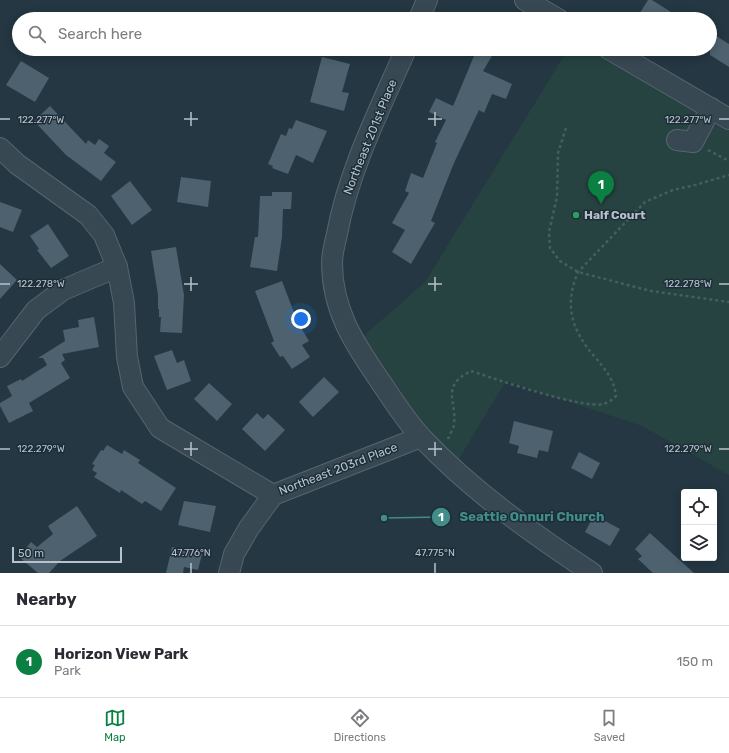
<!DOCTYPE html>
<meta charset="utf-8">
<style>
:root{--surface:#fff;--page:#f7f7f7;--text:#2b2b33;--muted:#7c7c81;--line:#e1e1e2;--accent:#0b8043}
body{margin:0;font-family:Rubik,sans-serif;background:var(--page);color:var(--text)}
.controls{position:absolute;right:12px;bottom:12px;display:grid;overflow:hidden;border-radius:4px;box-shadow:0 2px 10px #0003}
.controls button{width:36px;height:36px;display:grid;place-items:center;padding:0;border:0;border-bottom:1px solid var(--line);background:var(--surface);color:var(--text);font:20px sans-serif}
.scale{position:absolute;left:12px;bottom:10px;width:110px;box-sizing:border-box;padding-left:4px;border:2px solid #b5c2cc;border-top:0;font-size:11px;line-height:14px;white-space:nowrap;color:#b5c2cc;-webkit-text-stroke:3px #1d2d37;paint-order:stroke}
.you{position:absolute;left:301px;top:319px;width:14px;height:14px;margin:-10px;border:3px solid #fff;border-radius:50%;background:#1a73e8;box-shadow:0 0 0 6px #1a73e833}
.badge{display:grid;place-items:center;width:26px;height:26px;border-radius:50%;background:var(--accent);color:#fff;font-size:13px;font-weight:700}
.pin{position:absolute;translate:-50% -33px;filter:drop-shadow(0 1px 2px #0008)}
.pin::after{content:'';position:absolute;top:21px;width:14px;height:12px;background:inherit;clip-path:polygon(0 0,100% 0,50% 100%)}
.list{margin:0;padding:0;list-style:none}
h2{display:flex;justify-content:space-between;align-items:center;height:52px;margin:0;padding:0 16px;font-size:17px}
h2 small{font-size:13px;font-weight:400;color:var(--muted)}
.list li{display:grid;grid-template-columns:26px 1fr auto;gap:12px;align-items:center;box-sizing:border-box;height:72px;padding:0 16px;border-top:1px solid var(--line)}
.list b{display:block;font-size:15px;white-space:nowrap}
.list p{margin:0;font-size:13px;white-space:nowrap;color:var(--muted)}
.list em{font-size:13px;font-style:normal;color:var(--muted)}
.icon{flex:none;width:22px;height:22px;fill:none;stroke:currentColor;stroke-width:2;stroke-linecap:round;stroke-linejoin:round}
.map{position:relative;flex:none;width:729px;height:573px;overflow:hidden}
.search{position:absolute;background:var(--surface);box-shadow:0 2px 10px #0003;left:12px;right:12px;top:12px;height:44px;display:flex;align-items:center;gap:10px;box-sizing:border-box;padding:0 14px;border-radius:22px;color:var(--muted);font-size:15px}
.sheet{height:124px;background:var(--surface)}
nav{display:flex;justify-content:space-around;align-items:center;box-sizing:border-box;height:56px;border-top:1px solid var(--line);background:var(--surface);font-size:11px;color:var(--muted)}
nav a{display:grid;justify-items:center;gap:2px}
nav .on{color:var(--accent)}
.map>svg:first-child{display:block}
.green{fill:#264341}
.building{fill:#4d616e}
.lines{fill:none;stroke-linecap:round;stroke-linejoin:round}
.minor-casing{stroke:#56656f;stroke-width:22}
.path{stroke:#445f5d;stroke-width:2.5;stroke-dasharray:3 3;stroke-linecap:butt}
.minor{stroke:#384852;stroke-width:20}
.ticks{fill:none;stroke:#b5c2cc;stroke-width:1.5}
.leisure-dot{fill:#2e9e5b;stroke:#1d2d37;stroke-width:1.5}
.labels{text-anchor:middle;dominant-baseline:central;stroke-width:3;stroke-linejoin:round;paint-order:stroke}
.street-label{font-size:12px;fill:#b5c2cc;stroke:#1d2d37}
.poi-label{font-size:12px;font-weight:bold;fill:#b5c2cc;stroke:#1d2d37;text-anchor:start}
.ticks-label{font-size:10px;text-anchor:middle;fill:#b5c2cc;stroke:#1d2d37;stroke-width:3;stroke-linejoin:round;paint-order:stroke}
.leader{fill:none;stroke:#418d8a;stroke-width:1.5}
.callout-dot{fill:#418d8a;stroke:#1d2d37;stroke-width:1.5}
.mark-label{font-size:12px;text-anchor:middle;font-weight:bold;fill:#fff}
.callout-label{font-size:13px;text-anchor:middle;font-weight:bold;fill:#418d8a;stroke:#1d2d37;stroke-width:3;stroke-linejoin:round;paint-order:stroke}
</style>
<div class="map">
<svg width="729" height="573" viewBox="0 0 729 573">
<rect width="100%" height="100%" fill="#243742"/>
<path class="green" d="M568 49H592L729 125V475L642 426 506 381 457 462 406 417 360 339 425 282Z"/>
<g class="building">
<path d="M648 0H652L682 19H636Z"/>
<path d="M710 32 729 44V67L710 55Z"/>
<path d="M477 49H496L483 71 512 84 506 99 492 94 484 113 479 110 454 163 431 221 435 223 411 264 392 252 405 230 392 223 409 193 405 191 411 173 423 178 437 143 435 142 446 120 429 112 436 98 453 106Z"/>
<path d="M322 57 350 64 342 92 349 93 344 111 310 102Z"/>
<path d="M21 61 49 78 35 102 6 85Z"/>
<path d="M50 106 86 144 88 140 95 145 99 139 109 146 104 153 116 162 101 181 66 155 34 121Z"/>
<path d="M296 120 327 131 313 163 296 155 288 174 272 168 273 166 268 164 281 134 286 136 289 128 292 129Z"/>
<path d="M181 177 211 181 208 207 177 202Z"/>
<path d="M130 181 152 210 132 225 111 196Z"/>
<path d="M272 192H292L291 209H283L282 237 277 271 250 267 255 237H258L260 196H272Z"/>
<path d="M0 202 22 210 13 232 0 227Z"/>
<path d="M48 224 69 256 51 268 37 250 39 249 30 236Z"/>
<path d="M176 247 184 295 182 333 160 332 161 317H159V309H158V295L151 251Z"/>
<path d="M0 264 17 280 0 299Z"/>
<path d="M282 281 298 323 309 341 302 345 310 357 292 369 283 356 280 357 271 343 274 341 255 291Z"/>
<path d="M94 317 99 347 62 354 65 360 61 363 70 378 29 403 33 411 9 423 0 406V403L12 396 7 386 21 379 22 381 47 365 43 358H38L65 341 63 330 79 327 78 320Z"/>
<path d="M172 350 177 363 184 360 191 381 167 390 154 356Z"/>
<path d="M324 377 339 392 313 417 299 402Z"/>
<path d="M209 383 232 404 217 421 194 399Z"/>
<path d="M257 413 263 419 268 414 285 430 265 451 242 429Z"/>
<path d="M514 421 553 431 548 452 539 450 537 458 517 453 519 446 509 443Z"/>
<path d="M107 445 122 454 124 450 140 460 138 463 176 488 161 511 145 501 142 504 121 490 120 493 94 477 97 473 92 470 95 465 92 464 101 450 103 451Z"/>
<path d="M579 452 600 463 592 479 571 468Z"/>
<path d="M184 501 216 506 210 532 178 525Z"/>
<path d="M77 506 97 536 60 561 49 573H38L19 557 31 542 37 547 53 534 48 526Z"/>
<path d="M594 515 620 529 610 546 585 532Z"/>
<path d="M650 533 674 555 694 573H653L638 559 642 556 635 549Z"/>
<path d="M172 547 202 554 198 570 184 567 183 573H166Z"/>
</g>
<g class="lines">
<defs>
<g id="minor">
<path d="M525 0 558 19"/>
<path d="M419 19 427 0"/>
<path d="M406 49C380 109 349 169 337 234 335 243 332 253 332 263 332 310 354 343 380 381 393 400 406 421 422 438 472 491 532 533 592 573"/>
<path d="M609 49 729 119"/>
<path d="M677 140 693 142 711 108"/>
<path d="M0 148 17 164 88 215 104 235 117 267 124 303 127 357 133 387 160 428 273 495"/>
<path d="M0 357 36 310 63 290 117 267"/>
<path d="M229 573 234 554 249 528 273 495 421 437"/>
</g>
</defs>
<use href="#minor" class="minor-casing"/>
<g class="path">
<path d="M566 128 558 153 557 197 549 232 550 248 560 261 578 272 651 291 729 302"/>
<path d="M708 150 729 161"/>
<path d="M448 439C449 435 453 430 454 425 457 399 440 387 471 371 496 379 582 409 603 404 608 403 612 400 616 396 614 379 605 369 594 356 571 329 564 305 578 272L645 202 673 190 695 185 729 175"/>
</g>
<use href="#minor" class="minor"/>
</g>
<path class="ticks" d="M191 112V126M435 112V126M0 119H10M184 119H198M428 119H442M719 119H729M191 277V291M435 277V291M0 284H10M184 284H198M428 284H442M719 284H729M191 442V456M435 442V456M0 449H10M184 449H198M428 449H442M719 449H729M191 563V573M435 563V573"/>
<circle class="leisure-dot" cx="576" cy="215" r="4"/>
<g class="labels">
<g class="street-label">
<text transform="translate(370 137) rotate(-68)">Northeast 201st Place</text>
<text transform="translate(338 469) rotate(-21)">Northeast 203rd Place</text>
</g>
<g class="poi-label">
<text x="584" y="215">Half Court</text>
</g>
</g>
<g class="ticks-label">
<text x="688" y="123">122.277°W</text>
<text x="41" y="123">122.277°W</text>
<text x="688" y="287">122.278°W</text>
<text x="41" y="287">122.278°W</text>
<text x="688" y="452">122.279°W</text>
<text x="41" y="452">122.279°W</text>
<text x="191" y="556">47.776°N</text>
<text x="435" y="556">47.775°N</text>
</g>
<path class="leader" d="M384 518L441 517"/>
<g class="callout-dot">
<circle cx="384" cy="518" r="4"/>
<circle cx="441" cy="517" r="10"/>
</g>
<g class="mark-label">
<text x="441" y="521">1</text>
</g>
<g class="callout-label">
<text x="532" y="521">Seattle Onnuri Church</text>
</g>
</svg>
<div class="controls">
<button><svg class="icon" aria-label="locate" viewBox="0 0 24 24"><circle cx="12" cy="12" r="6"/><path d="M12 2v4M12 18v4M2 12h4M18 12h4"/></svg></button>
<button><svg class="icon" aria-label="layers" viewBox="0 0 24 24"><path d="M12 4l9 5-9 5-9-5zM3 14l9 5 9-5"/></svg></button>
</div>
<div class="scale">50 m</div>
<div class="you"></div>
<div class="pin badge" style="left:601px;top:204px">1</div>
<div class="search"><svg class="icon" aria-label="search" viewBox="0 0 24 24"><circle cx="10" cy="10" r="6"/><path d="M15 15l6 6"/></svg>Search here</div>
</div>
<section class="sheet">
<h2>Nearby<small></small></h2>
<ul class="list">
<li><span class="badge">1</span><div><b>Horizon View Park</b><p>Park</p></div><em>150 m</em></li>
</ul>
</section>
<nav>
<a class="on"><svg class="icon" aria-label="map" viewBox="0 0 24 24"><path d="M3 6l6-2 6 2 6-2v14l-6 2-6-2-6 2zM9 4v14M15 6v14"/></svg>Map</a>
<a><svg class="icon" aria-label="directions" viewBox="0 0 24 24"><path d="M12 3l9 9-9 9-9-9zM9 14v-3h6M13 9l2 2-2 2"/></svg>Directions</a>
<a><svg class="icon" aria-label="saved" viewBox="0 0 24 24"><path d="M7 4h10v16l-5-4-5 4z"/></svg>Saved</a>
</nav>
